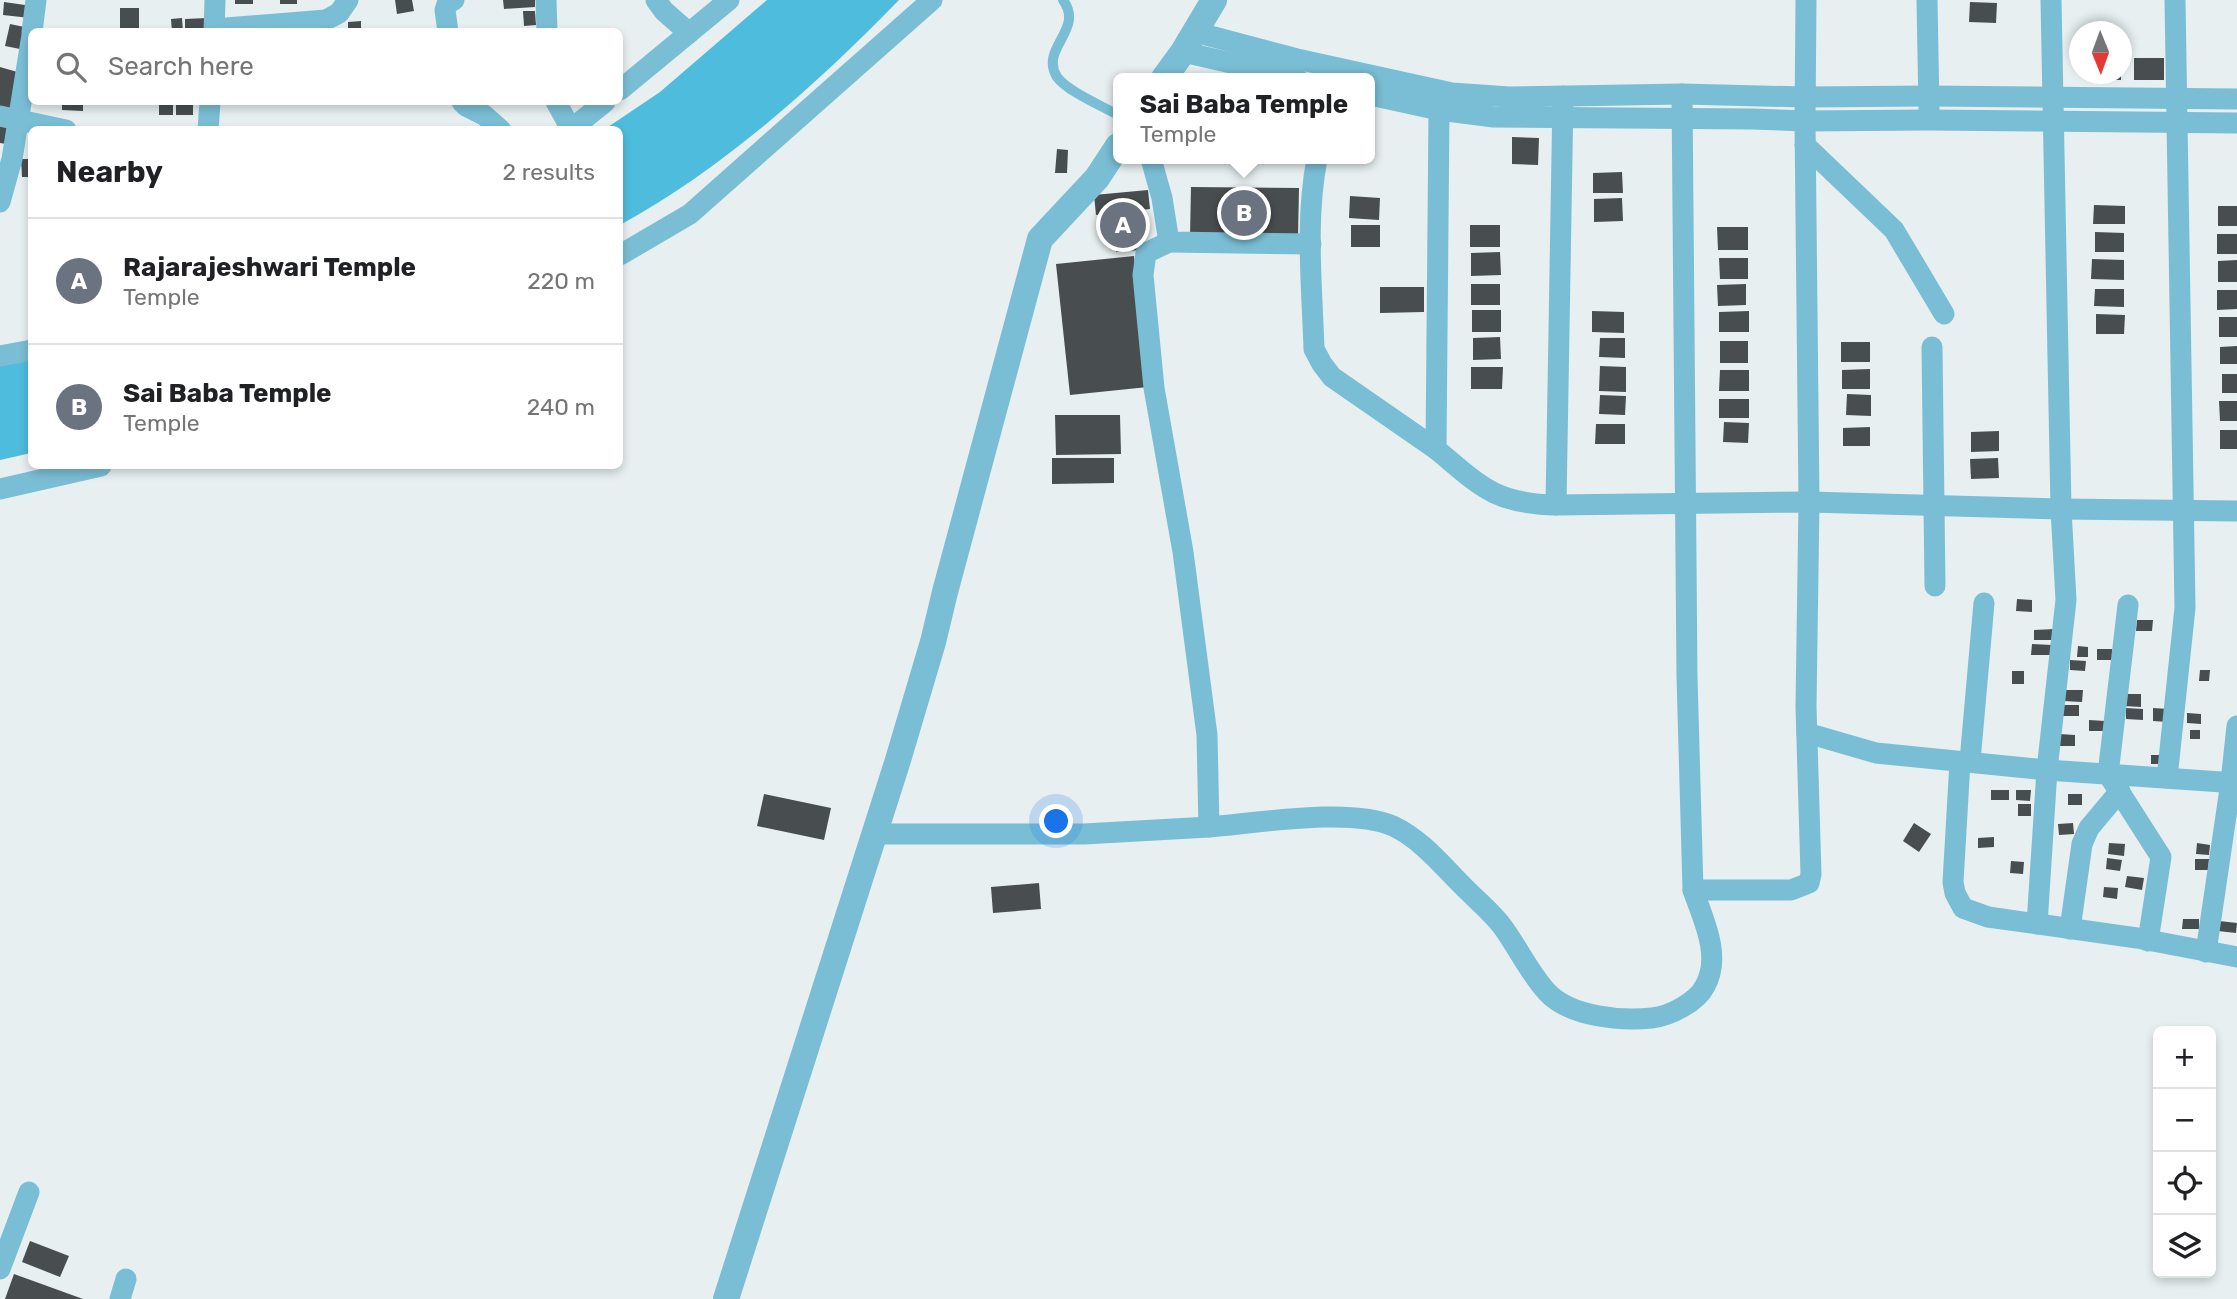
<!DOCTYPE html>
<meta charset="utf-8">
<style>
:root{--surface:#fff;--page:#f6f6f6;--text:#202124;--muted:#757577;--line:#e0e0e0;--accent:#bf3054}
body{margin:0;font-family:Rubik,sans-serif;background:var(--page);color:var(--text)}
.controls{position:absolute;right:21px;bottom:21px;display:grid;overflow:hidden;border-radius:10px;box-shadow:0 4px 10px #0003}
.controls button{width:63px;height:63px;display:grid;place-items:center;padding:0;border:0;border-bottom:2px solid var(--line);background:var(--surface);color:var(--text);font:35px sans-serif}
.compass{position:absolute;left:2069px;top:21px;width:63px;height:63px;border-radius:50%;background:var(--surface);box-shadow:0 4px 10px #0003;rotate:179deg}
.you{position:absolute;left:1057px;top:822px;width:24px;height:24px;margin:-18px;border:5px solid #fff;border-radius:50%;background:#1a73e8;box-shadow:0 0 0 10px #1a73e833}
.badge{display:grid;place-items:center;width:46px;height:46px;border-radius:50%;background:var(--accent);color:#fff;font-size:23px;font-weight:700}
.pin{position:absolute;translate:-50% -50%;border:4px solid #fff;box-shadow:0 2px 7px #0006}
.popup{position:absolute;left:1113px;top:73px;width:262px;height:91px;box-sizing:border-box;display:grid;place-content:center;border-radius:10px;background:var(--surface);filter:drop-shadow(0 2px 5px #0005);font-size:23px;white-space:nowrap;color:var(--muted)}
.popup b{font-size:26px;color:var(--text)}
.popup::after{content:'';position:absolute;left:50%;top:100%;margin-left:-14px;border:14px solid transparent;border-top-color:var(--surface)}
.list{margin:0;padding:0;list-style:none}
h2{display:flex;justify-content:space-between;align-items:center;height:91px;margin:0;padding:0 28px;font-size:30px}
h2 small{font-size:23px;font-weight:400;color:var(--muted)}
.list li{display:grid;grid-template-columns:46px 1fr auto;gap:21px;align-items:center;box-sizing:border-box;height:126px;padding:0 28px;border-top:2px solid var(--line)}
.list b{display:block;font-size:26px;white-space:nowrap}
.list p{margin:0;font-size:23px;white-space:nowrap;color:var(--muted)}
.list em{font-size:23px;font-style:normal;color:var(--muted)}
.icon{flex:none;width:38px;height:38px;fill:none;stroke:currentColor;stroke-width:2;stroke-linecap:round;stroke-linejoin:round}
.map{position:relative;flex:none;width:2237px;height:1299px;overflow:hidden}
.search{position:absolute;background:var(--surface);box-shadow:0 4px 10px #0003;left:28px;top:28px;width:595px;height:77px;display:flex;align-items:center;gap:18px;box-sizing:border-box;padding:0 24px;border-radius:10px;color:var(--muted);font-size:26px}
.panel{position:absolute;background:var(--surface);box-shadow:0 4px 10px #0003;left:28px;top:126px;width:595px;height:343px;border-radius:10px}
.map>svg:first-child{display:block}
.water{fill:#4ebcdd}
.building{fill:#484e50}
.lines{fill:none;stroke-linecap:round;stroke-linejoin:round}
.service{stroke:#7abed5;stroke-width:10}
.minor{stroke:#7abed5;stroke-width:21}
.tertiary{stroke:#7abed5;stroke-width:26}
</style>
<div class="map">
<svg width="2237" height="1299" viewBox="0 0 2237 1299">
<rect width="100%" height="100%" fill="#e7eff1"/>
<g class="water">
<path d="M767 0H899C816 85 724 168 620 225V130L605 129 660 92Z"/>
<path d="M31 359V453L0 460V366Z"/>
</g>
<g class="building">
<rect x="235" y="0" width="18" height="4"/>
<rect x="280" y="0" width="17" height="4"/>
<path d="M395 0H412L414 11 397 14Z"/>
<path d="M503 0H535V7L504 9Z"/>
<path d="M4 2 32 6 30 18 3 15Z"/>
<path d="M1970 2 1997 3 1996 23 1969 22Z"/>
<path d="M120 8H139V30L120 31Z"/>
<path d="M523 11H535L536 25 524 26Z"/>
<path d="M182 18 183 32H172L171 19Z"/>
<path d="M207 18V32H185V19Z"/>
<path d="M361 21V32H348V22Z"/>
<path d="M10 24 29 28 25 50 5 46Z"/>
<rect x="2134" y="58" width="30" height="22"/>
<path d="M0 67 21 73 12 110 0 107Z"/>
<rect x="2091" y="74" width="30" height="6"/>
<path d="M62 102H83V111L62 110Z"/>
<rect x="159" y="102" width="14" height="13"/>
<rect x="176" y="102" width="17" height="13"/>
<path d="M396 102H415V103L396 105Z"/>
<path d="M0 122 8 123 6 144 0 143Z"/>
<path d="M1512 137 1539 138 1538 165 1512 164Z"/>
<path d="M1057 149 1068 150 1067 173H1055Z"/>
<path d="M21 159H32V177H22Z"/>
<path d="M1622 172 1623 193H1593V173Z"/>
<path d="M1191 187 1299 188 1298 238 1190 237Z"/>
<path d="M1148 190 1150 209 1096 215 1094 195Z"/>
<path d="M1350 196 1380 198 1379 220 1349 218Z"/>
<path d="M1622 198 1623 221 1594 222V199Z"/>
<path d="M2094 205 2125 206V224H2093Z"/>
<rect x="2218" y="206" width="19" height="20"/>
<path d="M1137 214 1139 250 1116 252 1114 215Z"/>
<rect x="1351" y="225" width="29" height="22"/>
<rect x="1470" y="225" width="30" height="22"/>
<path d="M1717 227H1748V250H1718Z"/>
<path d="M2095 232 2124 233V252H2095Z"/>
<rect x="2217" y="234" width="20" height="20"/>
<path d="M1500 252 1501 275 1471 276V253Z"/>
<path d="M1134 256 1148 387 1070 395 1056 264Z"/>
<path d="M1719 258H1748V279H1720Z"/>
<path d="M2092 259 2124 260V280L2091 279Z"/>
<path d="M2237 260V282H2218V261Z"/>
<rect x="1471" y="284" width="29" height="21"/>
<path d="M1746 284V305L1718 306 1717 285Z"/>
<path d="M1380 287H1424V312L1380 313Z"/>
<path d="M2095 289H2124V307L2094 306Z"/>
<path d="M2217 290H2237V309L2217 310Z"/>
<rect x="1472" y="310" width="29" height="22"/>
<path d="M1592 311 1624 312V333L1592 332Z"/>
<path d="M1749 311V332H1719V312Z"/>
<path d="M2096 314 2125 315 2124 334H2096Z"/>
<rect x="2219" y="317" width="18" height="20"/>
<path d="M1500 337 1501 359 1473 360V338Z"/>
<path d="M1600 338H1625V358L1599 357Z"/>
<rect x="1720" y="341" width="28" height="22"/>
<rect x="1841" y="342" width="29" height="20"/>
<path d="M2237 346V364H2220V347Z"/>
<path d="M1600 366 1626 367V392L1599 391Z"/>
<path d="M1471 367H1503L1502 389H1471Z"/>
<path d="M1870 369V389H1842V370Z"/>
<path d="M1720 370H1749V391H1719Z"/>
<rect x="2222" y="374" width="15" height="19"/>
<path d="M1847 394 1871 395V416L1846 415Z"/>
<path d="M1600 395 1626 396 1625 415 1599 414Z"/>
<rect x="1719" y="399" width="30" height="19"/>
<path d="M2219 401H2237V421H2220Z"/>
<path d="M1055 415H1120L1121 454 1056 455Z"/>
<path d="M1724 422 1749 423 1748 443 1723 442Z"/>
<path d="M1596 424H1625V444H1595Z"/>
<path d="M1870 427V446H1843V428Z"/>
<rect x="2220" y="430" width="17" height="19"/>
<path d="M1999 431V451L1971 452V432Z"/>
<path d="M1052 458H1114V483L1052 484Z"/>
<path d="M1998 458 1999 478 1971 479 1970 459Z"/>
<path d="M2017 599 2032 600V612L2016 611Z"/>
<path d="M2137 620H2153L2152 631H2136Z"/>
<path d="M2055 629 2056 640H2034V630Z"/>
<path d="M2032 644 2052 645V655H2031Z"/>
<path d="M2078 646 2088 647V657H2077Z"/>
<rect x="2097" y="649" width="15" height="11"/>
<path d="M2070 660 2086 661 2085 671 2070 670Z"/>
<path d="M2200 670H2210L2209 681H2199Z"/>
<rect x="2012" y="671" width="12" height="13"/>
<path d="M2064 690H2083L2082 702 2063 701Z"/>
<path d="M2124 694H2141V707L2124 706Z"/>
<rect x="2059" y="705" width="20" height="11"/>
<path d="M2126 708 2143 709V720L2126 719Z"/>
<path d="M2153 708 2168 709V722L2153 721Z"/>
<path d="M2187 713 2201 714V724L2187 723Z"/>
<path d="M2089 720 2105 721 2104 731H2089Z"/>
<rect x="2190" y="730" width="10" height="9"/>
<path d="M2059 734 2075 735V746H2058Z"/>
<path d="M2151 755H2161L2160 764H2151Z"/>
<rect x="1991" y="790" width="18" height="10"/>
<path d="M2016 790H2031L2030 801 2016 800Z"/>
<path d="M764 794 831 808 824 840 757 826Z"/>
<rect x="2068" y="794" width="14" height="11"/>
<rect x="2018" y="804" width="13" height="12"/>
<path d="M1914 823 1931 834 1919 852 1903 841Z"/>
<path d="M2073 823 2074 834 2059 835 2058 824Z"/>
<path d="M1994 837V847L1978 848V838Z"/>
<path d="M2109 843 2125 844 2124 856 2108 854Z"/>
<path d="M2197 843 2210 845 2209 855 2196 854Z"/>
<path d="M2107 858 2122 860 2120 871 2106 869Z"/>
<path d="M2195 859H2209L2208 870H2195Z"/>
<path d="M2011 861 2024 862 2023 874 2010 873Z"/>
<path d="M2127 876 2144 878 2142 890 2125 887Z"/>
<path d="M1039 883 1041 909 993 913 991 887Z"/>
<path d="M2104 887 2118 888 2117 899 2103 897Z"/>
<path d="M2183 919H2199V929H2182Z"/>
<path d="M2219 921 2237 923 2236 933 2218 931Z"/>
<path d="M30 1241 69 1256 60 1277 22 1262Z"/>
<path d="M14 1274 83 1299H5Z"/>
</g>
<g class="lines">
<path class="service" d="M1063 0C1085 30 1039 48 1057 77 1067 91 1102 106 1118 115"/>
<g class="minor">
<path d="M546 0 547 32"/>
<path d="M656 0 664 11 689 33"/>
<path d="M1927 0 1929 110"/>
<path d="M214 29 326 20 339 13 348 0"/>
<path d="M32 32 36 0"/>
<path d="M214 32 215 0"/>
<path d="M448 32 445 10 447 4 454 0"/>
<path d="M1195 32 1297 59 1452 93 1509 97 1682 94 1805 97 1929 96 2237 99"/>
<path d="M1183 52 1297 78"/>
<path d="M620 90 729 0"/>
<path d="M1442 91 1439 110 1436 449C1480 486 1495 504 1556 505L1563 96"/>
<path d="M1682 94 1687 677 1693 890H1791L1809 883 1811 874 1806 707 1809 502 1805 121 1806 0"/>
<path d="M1370 95 1439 110 1494 117 1752 119 1805 121 1928 120 2237 123"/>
<path d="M462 102 466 106 484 115 501 130"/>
<path d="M556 102 571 129"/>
<path d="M0 116 66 130"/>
<path d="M208 130 210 102"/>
<path d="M570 130 605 102"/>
<path d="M1805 145 1894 230 1944 314"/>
<path d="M1151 159 1162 198 1169 242 1311 244"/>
<path d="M1317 159C1305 220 1312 287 1314 349L1322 364 1332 377 1436 449"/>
<path d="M0 202 12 159 32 35"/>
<path d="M1169 242 1146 253 1143 275 1154 388 1183 552 1207 735 1209 827C1257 823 1351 807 1393 826 1423 840 1445 869 1469 892 1480 903 1493 914 1502 926 1517 946 1530 974 1547 992 1570 1017 1620 1021 1652 1018 1670 1016 1697 1002 1705 986 1722 956 1703 919 1693 890"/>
<path d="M620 255 690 214 932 0"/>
<path d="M1932 347 1935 586"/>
<path d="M0 356 32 350"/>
<path d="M0 489 101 466"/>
<path d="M1556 505 1809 502 2061 509 2237 511"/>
<path d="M2128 605 2108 774 2161 857 2148 941"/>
<path d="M1807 733 1876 753 2047 770 2237 783"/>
<path d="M1970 761 1984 603"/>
<path d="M1960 762 1953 882 1955 893 1963 908 1988 917 2137 938 2237 957"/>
<path d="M2167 778 2185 608 2175 0"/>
<path d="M875 834H1084L1209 827"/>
<path d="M2037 924 2047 770 2066 600 2061 509 2058 357 2051 0"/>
<path d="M2070 929 2082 844 2089 828 2120 791"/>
<path d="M2206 952 2231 782 2237 726"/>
<path d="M0 1269 29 1192"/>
<path d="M120 1299 126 1279"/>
</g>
<g class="tertiary">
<path d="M1164 78 1183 52 1214 0"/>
<path d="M726 1299 898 760 933 642 945 592 1040 239 1097 178 1118 146"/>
</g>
</g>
</svg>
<div class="controls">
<button>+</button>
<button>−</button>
<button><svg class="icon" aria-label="locate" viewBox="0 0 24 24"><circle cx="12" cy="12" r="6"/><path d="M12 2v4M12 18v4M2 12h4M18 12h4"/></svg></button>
<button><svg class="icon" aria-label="layers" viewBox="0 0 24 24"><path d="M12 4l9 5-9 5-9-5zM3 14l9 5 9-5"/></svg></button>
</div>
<svg class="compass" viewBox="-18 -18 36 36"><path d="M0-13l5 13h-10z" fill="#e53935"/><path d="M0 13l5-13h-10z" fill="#757577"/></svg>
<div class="you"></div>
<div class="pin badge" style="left:1123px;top:225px;background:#6b7280">A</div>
<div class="pin badge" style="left:1244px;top:213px;background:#6b7280">B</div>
<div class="popup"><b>Sai Baba Temple</b>Temple</div>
<div class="search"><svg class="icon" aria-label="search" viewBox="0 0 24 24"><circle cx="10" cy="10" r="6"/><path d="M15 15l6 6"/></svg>Search here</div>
<section class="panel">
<h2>Nearby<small>2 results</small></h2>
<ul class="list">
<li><span class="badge" style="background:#6b7280">A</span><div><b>Rajarajeshwari Temple</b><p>Temple</p></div><em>220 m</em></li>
<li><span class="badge" style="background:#6b7280">B</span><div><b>Sai Baba Temple</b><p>Temple</p></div><em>240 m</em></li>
</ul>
</section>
</div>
